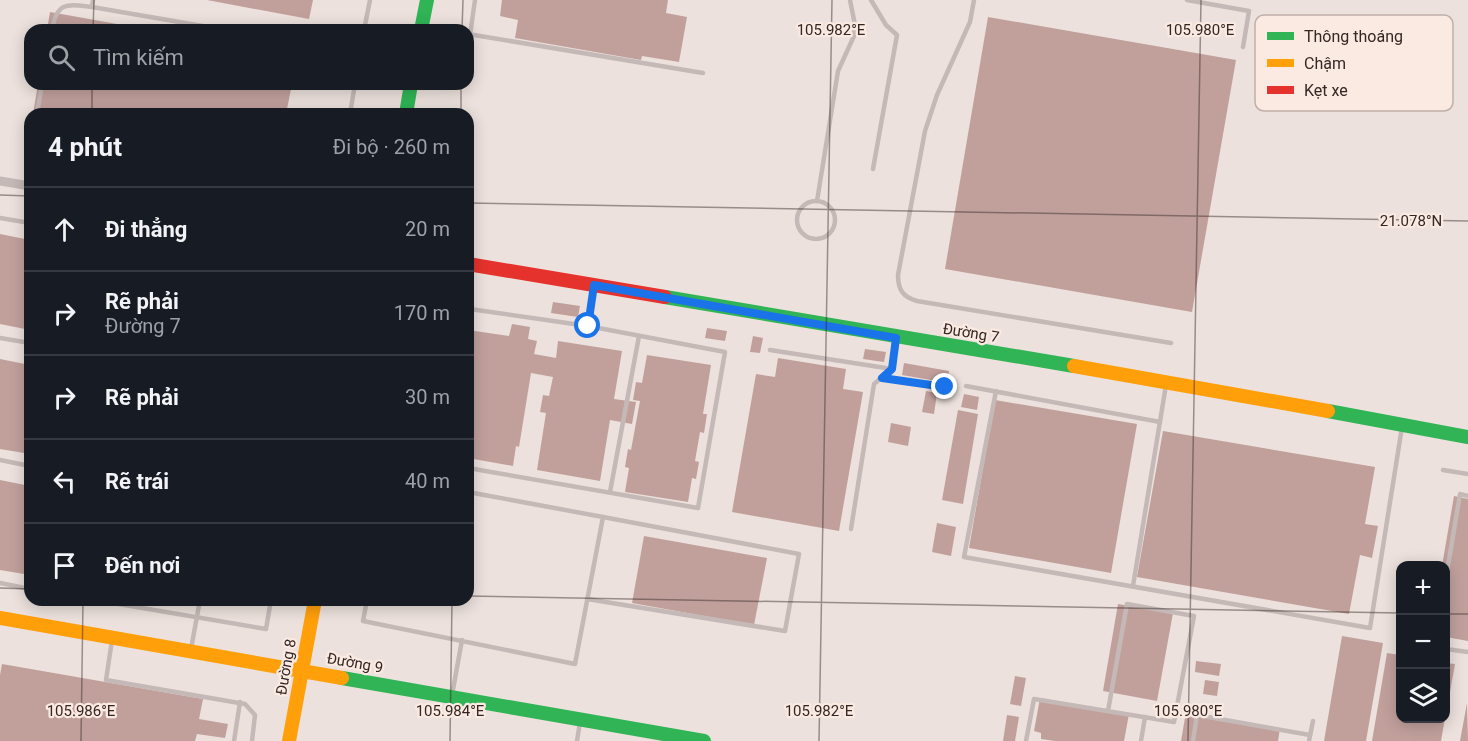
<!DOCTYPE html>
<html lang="vi">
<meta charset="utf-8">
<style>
:root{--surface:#171b24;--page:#20242c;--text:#f1f3f6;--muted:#9ea1a6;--line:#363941}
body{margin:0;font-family:Roboto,sans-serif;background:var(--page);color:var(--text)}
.controls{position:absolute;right:18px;bottom:18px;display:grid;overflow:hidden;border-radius:12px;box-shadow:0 3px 15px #0003}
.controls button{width:54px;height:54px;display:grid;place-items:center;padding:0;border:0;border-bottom:2px solid var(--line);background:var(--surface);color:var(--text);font:30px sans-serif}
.stop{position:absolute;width:18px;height:18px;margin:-14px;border:4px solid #1a73e8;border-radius:50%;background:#fff}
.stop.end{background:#1a73e8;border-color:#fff;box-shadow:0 2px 6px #0008}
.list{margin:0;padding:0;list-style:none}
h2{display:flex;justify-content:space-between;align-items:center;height:78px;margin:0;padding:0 24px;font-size:26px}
h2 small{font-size:20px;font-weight:400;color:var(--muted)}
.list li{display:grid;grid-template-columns:39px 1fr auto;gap:18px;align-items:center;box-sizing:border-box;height:84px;padding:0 24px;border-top:2px solid var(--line)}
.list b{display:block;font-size:22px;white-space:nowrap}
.list p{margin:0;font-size:20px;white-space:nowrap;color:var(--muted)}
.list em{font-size:20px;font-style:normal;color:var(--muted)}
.icon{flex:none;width:33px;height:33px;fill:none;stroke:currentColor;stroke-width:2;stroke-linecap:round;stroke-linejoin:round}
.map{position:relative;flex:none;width:1468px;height:741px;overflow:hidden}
.search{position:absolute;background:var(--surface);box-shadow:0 3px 15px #0003;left:24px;top:24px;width:450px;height:66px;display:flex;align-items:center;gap:15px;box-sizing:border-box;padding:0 21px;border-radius:18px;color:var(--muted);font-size:22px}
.panel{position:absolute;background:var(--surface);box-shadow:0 3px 15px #0003;left:24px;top:108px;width:450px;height:498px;border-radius:18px}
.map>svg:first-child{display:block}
.building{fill:#c1a09c}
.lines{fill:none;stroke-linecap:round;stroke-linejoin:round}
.lane{stroke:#c4b9b6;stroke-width:4.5}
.street{stroke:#c4b9b6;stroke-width:9}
.fast{stroke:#30b455;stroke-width:14}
.slow{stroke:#ff9f0a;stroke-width:14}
.jam{stroke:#e5322d;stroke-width:14}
.route{stroke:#1a73e8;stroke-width:8}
.ticks{fill:none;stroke:#342624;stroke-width:1.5;stroke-opacity:0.45}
.labels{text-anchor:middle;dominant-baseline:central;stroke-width:4.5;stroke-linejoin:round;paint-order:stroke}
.street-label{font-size:15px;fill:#342624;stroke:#faeae1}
.key{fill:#faeae1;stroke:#bfafa8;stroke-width:1.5}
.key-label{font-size:16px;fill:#342624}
.ticks-label{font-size:15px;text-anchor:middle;fill:#342624;stroke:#faeae1;stroke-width:4.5;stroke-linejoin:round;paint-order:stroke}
</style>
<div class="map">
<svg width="1468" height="741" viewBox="0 0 1468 741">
<rect width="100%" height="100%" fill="#ece1dc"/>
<g class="building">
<path d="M207 0H313L309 19Z"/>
<path d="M502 0H668L666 13 687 17 679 62 642 56 641 60 515 38 518 20 500 16Z"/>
<path d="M50 12 145 29V30H47Z"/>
<path d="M988 17 1236 60 1192 312 945 269Z"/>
<path d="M38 84H292L286 114H33Z"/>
<path d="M0 234 30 240V330L0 324Z"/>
<path d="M553 302 580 306 578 317 551 313Z"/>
<path d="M512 324 530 327 528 339 537 341 534 354 556 358 558 341 622 351 614 399 636 402 632 424 610 420 600 481 537 470 546 413 540 412 543 395 549 396 553 377 531 373 519 447 516 446 513 466 468 458V330L509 336Z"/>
<path d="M707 328 727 331 725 341 705 338Z"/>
<path d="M753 336 763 338 760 353 750 352Z"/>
<path d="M865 349 886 352 884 362 863 359Z"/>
<path d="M647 355 711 365 703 414H707L704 433 700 432 695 461 699 462 696 479 692 478 688 502 625 492 629 468 625 467 628 449 631 450 640 401 633 400 636 382 642 383Z"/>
<path d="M778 358 846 369 843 389 863 392 839 531 732 512 756 374 775 377Z"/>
<path d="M0 359 30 365V454L0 449Z"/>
<path d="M904 363 949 371 947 383 902 375Z"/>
<path d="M926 391 937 393 934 414 922 412Z"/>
<path d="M964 394 979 397 977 410 961 407Z"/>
<path d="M995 400 1137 424 1111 573 969 548Z"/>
<path d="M958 410 978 414 963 504 942 500Z"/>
<path d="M891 423 911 427 908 446 888 442Z"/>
<path d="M1163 431 1375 467 1365 524 1378 526 1372 558 1360 555 1349 614 1137 577Z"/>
<path d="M0 480 30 486V575L0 570Z"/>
<path d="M1454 496 1468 499V641L1446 637V566H1442Z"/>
<path d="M937 523 956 527 951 556 932 552Z"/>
<path d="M644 536 767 558 754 625 632 603Z"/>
<path d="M1118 604 1173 613 1157 701 1103 691Z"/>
<path d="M1342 636 1383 643 1366 741H1324Z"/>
<path d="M1387 653 1400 655V718H1445L1441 741H1372Z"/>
<path d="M1196 661 1221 664 1219 676 1195 672Z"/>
<path d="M1446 663 1455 664 1447 709H1446Z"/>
<path d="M2 664 203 699 199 719 228 724 225 738 197 734 195 741H0V675Z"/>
<path d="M1015 676 1026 678 1021 706 1010 704Z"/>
<path d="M1205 680 1219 682 1217 696 1203 694Z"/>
<path d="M1040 698 1129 714 1124 741H1055L1041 739V733L1034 731Z"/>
<path d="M1467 703 1468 741H1460Z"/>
<path d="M1186 712 1280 728 1278 741H1181Z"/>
<path d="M1007 715 1019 717 1015 741H1003Z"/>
</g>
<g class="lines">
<g class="lane">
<path d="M93 0 92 7 226 30"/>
<path d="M871 0 886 25 897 35 873 169"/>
<path d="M974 0 970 22 937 95 925 131 898 275C898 290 903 297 917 301L1171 343"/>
<path d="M1187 0 1249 11 1243 47"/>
<path d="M424 28 440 30"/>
<path d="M52 30C57 1 67 4 92 7"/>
<path d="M364 30 370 0"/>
<path d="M468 34 703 73"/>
<path d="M470 35 475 0"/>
<path d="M37 114 42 84"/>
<path d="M350 114 355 84"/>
<path d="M817 201 838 71 854 36 855 25 850 0"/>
<circle cx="816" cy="220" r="19"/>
<path d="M0 218 30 223"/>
<path d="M468 310 470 309 588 326 725 352 698 508 468 468"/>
<path d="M588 326 594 287"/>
<path d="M0 338 30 343"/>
<path d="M770 350 892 369"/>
<path d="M882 378 945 387"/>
<path d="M966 386 1160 422"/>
<path d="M996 391 964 557 1370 628 1402 427"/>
<path d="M0 460 30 466"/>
<path d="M1443 470 1468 474"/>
<path d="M610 492 639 336"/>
<path d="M851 529 874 384 892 369 896 338"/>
<path d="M1446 578 1460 494 1468 496"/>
<path d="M0 583 30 589"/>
<path d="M1133 586 1166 385"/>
<path d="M587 599 785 631 799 554 603 517"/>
<path d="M95 600 266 629 271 600"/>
<path d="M367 600 363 621 575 664 603 517 468 492"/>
<path d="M112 640 106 680 245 704 255 715 252 741"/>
<path d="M191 649 200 600"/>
<path d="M1446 649 1468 652"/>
<path d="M452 695 462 640"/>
<path d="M234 741 240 702"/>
<path d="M577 741 580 722"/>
<path d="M1026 741 1034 699 1174 722 1194 616 1127 604 1108 711"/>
<path d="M1141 741 1145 717"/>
<path d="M1193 741 1197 715 1310 735"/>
<path d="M1309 741 1313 721"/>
</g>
<path class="street" d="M0 181 30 186"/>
<g class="fast">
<path d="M421 30 427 0"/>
<path d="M406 114 411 84"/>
<path d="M665 297 1074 366"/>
<path d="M1328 411 1468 437"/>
<path d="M342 678 704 741"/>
</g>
<g class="slow">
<path d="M1074 366 1328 411"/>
<path d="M0 618 342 678"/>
<path d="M289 741 315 600"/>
</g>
<path class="jam" d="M468 264 665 297"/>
</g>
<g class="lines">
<path class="route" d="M588 326 594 285 896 338 892 369 882 378 945 387"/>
</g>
<path class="ticks" d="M93 30 94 0M462 30 463 0M92 114V84M461 114V84M0 195 30 196M468 203 1468 221M0 588 30 589M468 596 1400 613M1446 614H1468M81 741 83 600M450 741 452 600M819 741 832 0M1188 741 1201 0"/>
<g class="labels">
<g class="street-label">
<text transform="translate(971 333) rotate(9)">Đường 7</text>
<text transform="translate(355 663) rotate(10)">Đường 9</text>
<text transform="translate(286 667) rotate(-80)">Đường 8</text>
</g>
</g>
<rect x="1255" y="15" width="198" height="96" rx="9" class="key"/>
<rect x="1267" y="32" width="27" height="8" fill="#30b455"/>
<rect x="1267" y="59" width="27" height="8" fill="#ff9f0a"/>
<rect x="1267" y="86" width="27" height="8" fill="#e5322d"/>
<g class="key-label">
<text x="1304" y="42">Thông thoáng</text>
<text x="1304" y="69">Chậm</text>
<text x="1304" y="96">Kẹt xe</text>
</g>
<g class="ticks-label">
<text x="831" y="35">105.982°E</text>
<text x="1200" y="35">105.980°E</text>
<text x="1411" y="226">21.078°N</text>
<text x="81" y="716">105.986°E</text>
<text x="450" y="716">105.984°E</text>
<text x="819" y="716">105.982°E</text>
<text x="1188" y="716">105.980°E</text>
</g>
</svg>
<div class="controls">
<button>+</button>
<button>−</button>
<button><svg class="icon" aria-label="layers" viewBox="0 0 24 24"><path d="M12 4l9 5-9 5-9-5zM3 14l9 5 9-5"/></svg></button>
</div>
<div class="stop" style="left:588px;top:326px"></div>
<div class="stop end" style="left:945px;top:387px"></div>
<div class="search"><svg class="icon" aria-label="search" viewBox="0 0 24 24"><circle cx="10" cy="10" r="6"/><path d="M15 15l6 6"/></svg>Tìm kiếm</div>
<section class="panel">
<h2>4 phút<small>Đi bộ · 260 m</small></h2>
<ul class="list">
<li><svg class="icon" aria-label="ahead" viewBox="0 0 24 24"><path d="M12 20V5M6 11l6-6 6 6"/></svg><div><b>Đi thẳng</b></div><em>20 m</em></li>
<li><svg class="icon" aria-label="right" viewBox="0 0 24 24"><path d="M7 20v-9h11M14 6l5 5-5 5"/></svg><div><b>Rẽ phải</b><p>Đường 7</p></div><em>170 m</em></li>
<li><svg class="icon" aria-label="right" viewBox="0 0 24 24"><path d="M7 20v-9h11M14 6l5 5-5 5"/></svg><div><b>Rẽ phải</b></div><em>30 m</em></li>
<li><svg class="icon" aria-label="left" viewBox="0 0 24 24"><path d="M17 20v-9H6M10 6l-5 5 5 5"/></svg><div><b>Rẽ trái</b></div><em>40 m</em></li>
<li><svg class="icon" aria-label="arrive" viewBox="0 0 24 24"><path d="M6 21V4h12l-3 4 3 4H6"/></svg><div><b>Đến nơi</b></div></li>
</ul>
</section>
</div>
